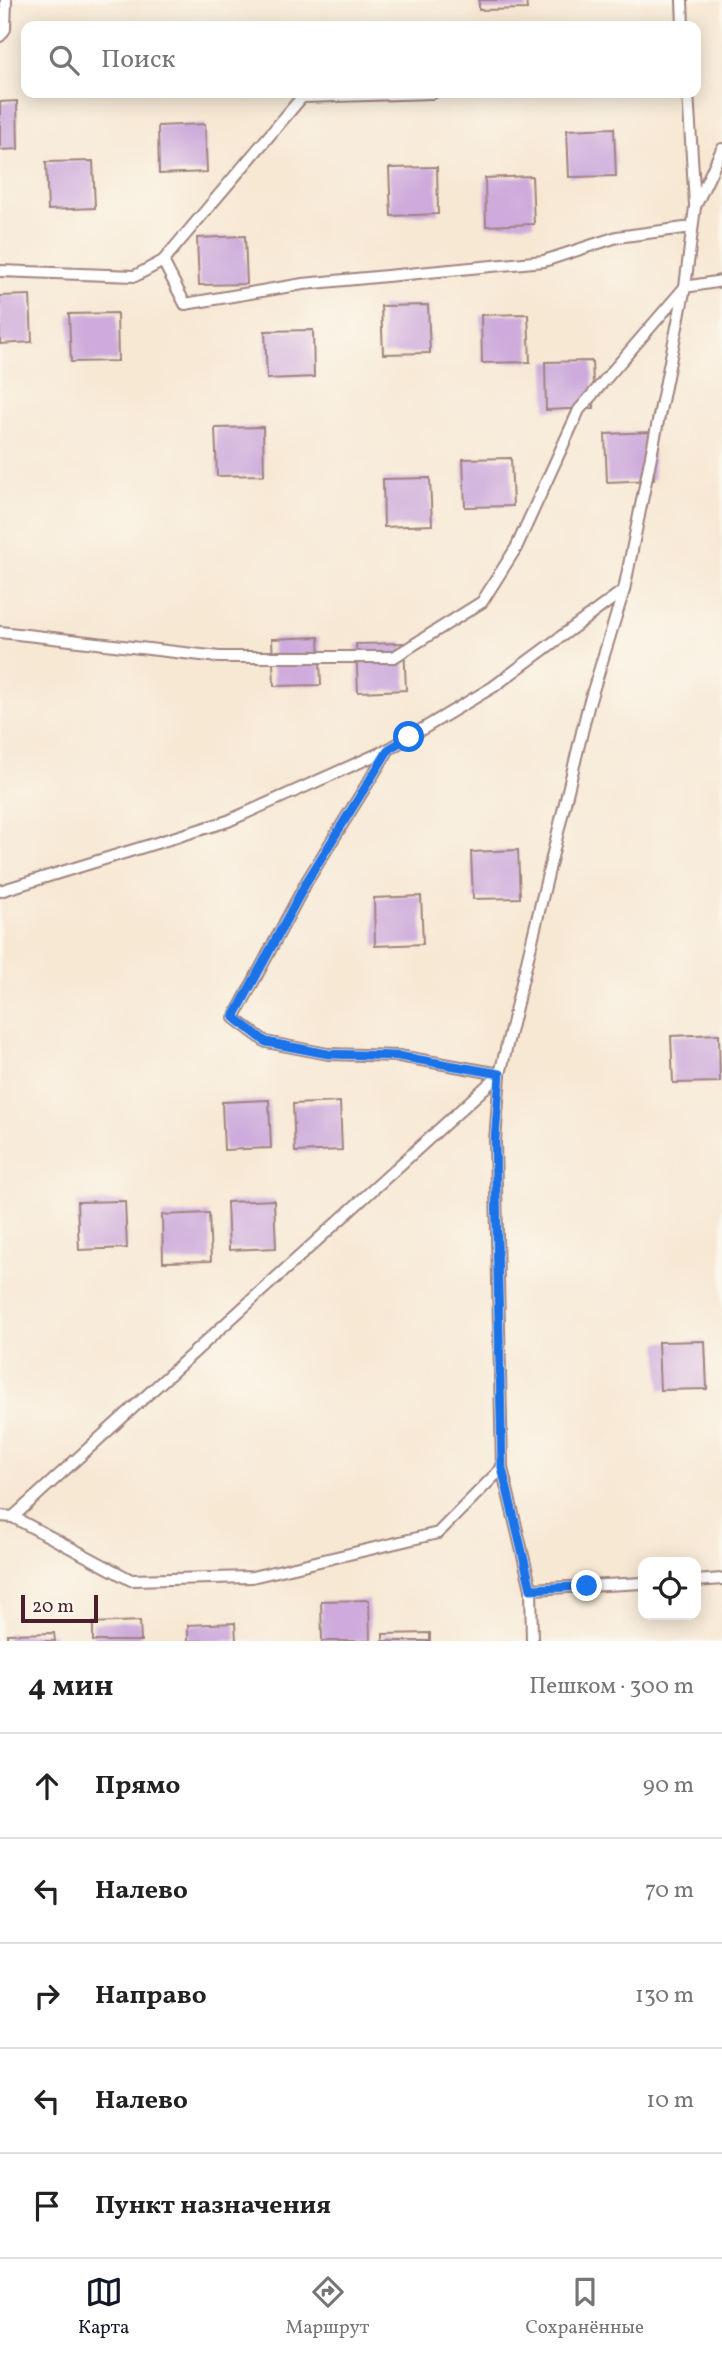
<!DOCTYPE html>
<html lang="ru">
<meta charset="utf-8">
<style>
:root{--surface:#fff;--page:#f6f6f6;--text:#222;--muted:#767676;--line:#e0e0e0;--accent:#111827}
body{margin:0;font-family:Vollkorn,serif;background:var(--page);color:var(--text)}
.controls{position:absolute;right:21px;bottom:21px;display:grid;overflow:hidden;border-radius:14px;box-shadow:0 4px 18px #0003}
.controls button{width:63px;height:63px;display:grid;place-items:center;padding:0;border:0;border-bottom:2px solid var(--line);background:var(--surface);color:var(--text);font:35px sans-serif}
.scale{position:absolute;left:21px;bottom:18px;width:77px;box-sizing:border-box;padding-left:7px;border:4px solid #4a1f2b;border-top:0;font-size:19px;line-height:24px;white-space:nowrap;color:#4a1f2b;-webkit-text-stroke:5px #fbf7ec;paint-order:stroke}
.stop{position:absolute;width:21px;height:21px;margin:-16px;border:5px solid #1a73e8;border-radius:50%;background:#fff}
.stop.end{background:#1a73e8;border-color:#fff;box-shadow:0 2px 7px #0008}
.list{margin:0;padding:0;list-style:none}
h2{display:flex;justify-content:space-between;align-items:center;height:91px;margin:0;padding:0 28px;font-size:30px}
h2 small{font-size:23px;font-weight:400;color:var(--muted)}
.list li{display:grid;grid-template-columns:46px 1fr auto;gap:21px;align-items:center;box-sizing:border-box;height:105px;padding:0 28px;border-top:2px solid var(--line)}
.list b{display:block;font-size:26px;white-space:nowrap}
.list em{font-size:23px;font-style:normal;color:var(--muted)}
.icon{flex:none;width:38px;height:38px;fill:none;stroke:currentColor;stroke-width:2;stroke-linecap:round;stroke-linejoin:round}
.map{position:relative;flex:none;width:722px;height:1641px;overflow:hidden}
.search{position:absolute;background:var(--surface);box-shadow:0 4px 18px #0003;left:21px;right:21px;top:21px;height:77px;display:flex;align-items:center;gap:18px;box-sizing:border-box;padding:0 24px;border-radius:14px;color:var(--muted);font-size:26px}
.sheet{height:616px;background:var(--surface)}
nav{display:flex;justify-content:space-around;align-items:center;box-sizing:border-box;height:98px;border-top:2px solid var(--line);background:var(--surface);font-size:19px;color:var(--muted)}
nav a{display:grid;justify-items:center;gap:4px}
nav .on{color:var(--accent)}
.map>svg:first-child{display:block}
.building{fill:#ceabdc}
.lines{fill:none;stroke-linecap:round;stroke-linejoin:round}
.service-casing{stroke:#a08480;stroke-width:14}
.service{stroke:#fff;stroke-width:10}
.route{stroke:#1a73e8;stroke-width:9}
</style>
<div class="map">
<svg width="722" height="1641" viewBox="0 0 722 1641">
<rect width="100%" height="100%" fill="#fbf7ec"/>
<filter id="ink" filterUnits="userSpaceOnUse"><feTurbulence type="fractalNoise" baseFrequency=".0143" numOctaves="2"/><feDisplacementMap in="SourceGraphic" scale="14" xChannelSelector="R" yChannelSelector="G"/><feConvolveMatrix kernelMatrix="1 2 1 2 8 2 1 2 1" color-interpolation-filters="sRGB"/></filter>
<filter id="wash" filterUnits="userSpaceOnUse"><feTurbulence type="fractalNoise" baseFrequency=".00686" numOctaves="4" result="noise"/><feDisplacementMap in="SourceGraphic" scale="28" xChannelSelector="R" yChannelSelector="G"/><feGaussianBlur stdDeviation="1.57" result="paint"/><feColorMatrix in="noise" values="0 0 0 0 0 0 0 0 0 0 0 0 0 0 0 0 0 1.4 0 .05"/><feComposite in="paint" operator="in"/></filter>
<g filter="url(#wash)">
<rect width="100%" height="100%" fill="#f7e8d4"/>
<g id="blocks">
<g class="building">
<path d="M479 0H526L527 9 479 10Z"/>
<path d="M17 101 18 149 0 150V102Z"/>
<path d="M205 124 207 172 159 174 158 126Z"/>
<path d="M614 128 616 176 569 177 567 130Z"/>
<path d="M93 161 95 208 48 210 46 162Z"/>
<path d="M437 167 438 214 391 216 389 168Z"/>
<path d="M532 176 534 224 486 226 485 178Z"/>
<path d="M245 236 247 284 199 285 197 238Z"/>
<path d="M30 295 32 342 0 344V296Z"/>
<path d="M428 305 430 353 383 354 381 306Z"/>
<path d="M117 313 118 361 71 362 69 314Z"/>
<path d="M528 314 530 362 482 363 481 315Z"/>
<path d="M313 330 314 377 267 379 265 331Z"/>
<path d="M592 361 594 408 546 410 545 362Z"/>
<path d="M263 427 264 475 217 476 215 428Z"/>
<path d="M652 432 654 480 607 482 605 434Z"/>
<path d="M511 458 513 506 465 507 463 459Z"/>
<path d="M430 478 432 525 384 527 383 479Z"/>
<path d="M319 637 321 685 274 686 272 639Z"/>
<path d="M404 643 406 690 358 692 356 644Z"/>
<path d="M518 850 520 898 473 899 471 852Z"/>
<path d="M421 896 423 944 375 946 374 898Z"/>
<path d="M719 1034 720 1082 673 1083 671 1036Z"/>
<path d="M269 1100 271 1148 224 1150 222 1102Z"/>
<path d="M340 1102 342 1150 295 1152 293 1104Z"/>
<path d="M274 1200 276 1248 229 1250 227 1202Z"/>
<path d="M125 1201 127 1248 79 1250 77 1202Z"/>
<path d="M209 1213 211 1261 163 1262 162 1215Z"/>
<path d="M705 1341 707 1389 660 1390 658 1342Z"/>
<path d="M369 1600 370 1641H322L321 1601Z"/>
<path d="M140 1621 141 1641H93V1623Z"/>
<path d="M235 1623 236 1641H188V1625Z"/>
<path d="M54 1633 55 1641H7V1634Z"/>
<path d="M430 1633V1641H383V1634Z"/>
</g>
</g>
</g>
<g filter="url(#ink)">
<use href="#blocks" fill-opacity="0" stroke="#a08480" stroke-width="2"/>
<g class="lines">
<defs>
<g id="service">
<path d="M682 0 683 26"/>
<path d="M0 36 5 29 6 0"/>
<path d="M688 93 695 205"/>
<path d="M163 261 185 304 303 284 544 261 617 237 692 227"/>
<path d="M0 271 135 276 163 261 302 97 433 93"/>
<path d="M0 632 219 657H394L482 602 516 548 579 410 685 287 722 281"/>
<path d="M0 891 228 821 389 749"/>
<path d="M0 1516 13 1517 500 1074 588 707 624 590 685 287 695 207 722 149"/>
<path d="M13 1517 131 1580 252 1577 438 1533 502 1468"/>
<path d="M696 1581 722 1579"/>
<path d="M531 1589 643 1583"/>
<path d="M532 1641 531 1589 502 1468 495 1141 500 1074 399 1056 328 1054 266 1042 234 1018 307 881 389 749 493 687 624 590"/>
</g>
</defs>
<use href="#service" class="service-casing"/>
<use href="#service" class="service"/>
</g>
</g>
<g class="lines" filter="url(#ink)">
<path class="route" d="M409 737 389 749 307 881 234 1017 266 1042 328 1054 398 1056 500 1074 495 1140 502 1468 531 1589 587 1586"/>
</g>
</svg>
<div class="controls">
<button><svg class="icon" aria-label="locate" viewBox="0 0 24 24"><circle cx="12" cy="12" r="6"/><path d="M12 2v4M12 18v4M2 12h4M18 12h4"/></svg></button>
</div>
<div class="scale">20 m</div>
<div class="stop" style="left:409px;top:737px"></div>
<div class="stop end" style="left:587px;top:1586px"></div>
<div class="search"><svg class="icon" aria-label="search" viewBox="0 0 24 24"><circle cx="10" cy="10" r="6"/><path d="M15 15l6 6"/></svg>Поиск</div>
</div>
<section class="sheet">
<h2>4 мин<small>Пешком · 300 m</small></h2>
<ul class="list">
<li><svg class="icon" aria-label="ahead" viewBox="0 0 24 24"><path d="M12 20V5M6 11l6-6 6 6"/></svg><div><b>Прямо</b></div><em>90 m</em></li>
<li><svg class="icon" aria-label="left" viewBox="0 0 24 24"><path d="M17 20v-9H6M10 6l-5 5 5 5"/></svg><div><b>Налево</b></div><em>70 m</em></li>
<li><svg class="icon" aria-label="right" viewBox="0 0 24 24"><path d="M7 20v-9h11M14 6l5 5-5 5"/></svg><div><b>Направо</b></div><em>130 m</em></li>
<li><svg class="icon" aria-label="left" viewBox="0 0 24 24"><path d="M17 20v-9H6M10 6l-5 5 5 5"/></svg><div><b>Налево</b></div><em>10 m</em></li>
<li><svg class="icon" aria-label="arrive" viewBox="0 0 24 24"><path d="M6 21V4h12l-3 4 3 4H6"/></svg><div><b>Пункт назначения</b></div></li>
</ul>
</section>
<nav>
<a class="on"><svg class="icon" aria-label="map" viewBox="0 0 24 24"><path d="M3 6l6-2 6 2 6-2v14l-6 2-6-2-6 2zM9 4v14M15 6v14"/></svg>Карта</a>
<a><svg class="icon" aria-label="directions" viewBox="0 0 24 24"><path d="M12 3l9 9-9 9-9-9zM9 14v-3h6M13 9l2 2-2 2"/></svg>Маршрут</a>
<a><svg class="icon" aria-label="saved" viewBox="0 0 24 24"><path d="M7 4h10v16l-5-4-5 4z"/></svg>Сохранённые</a>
</nav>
